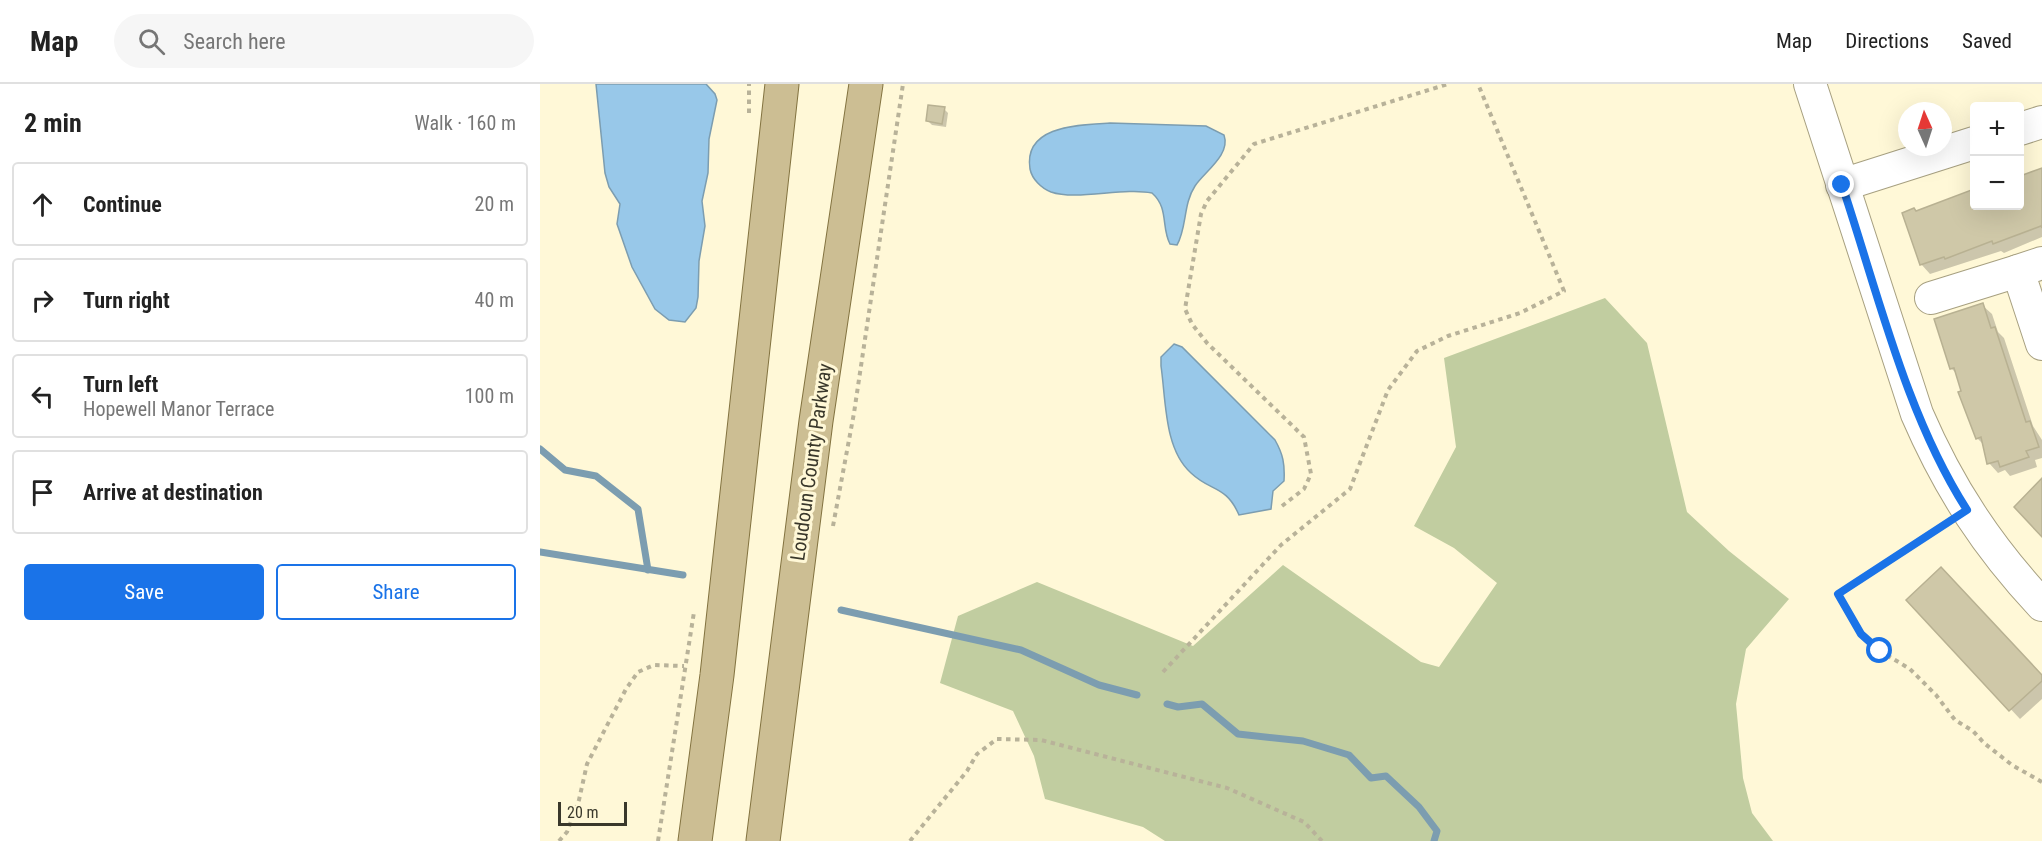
<!DOCTYPE html>
<meta charset="utf-8">
<style>
:root{--surface:#fff;--page:#f6f6f6;--text:#222;--muted:#767676;--line:#e0e0e0;--accent:#1a73e8}
body{margin:0;font-family:"Roboto Condensed",sans-serif;background:var(--page);color:var(--text)}
.controls{position:absolute;right:18px;top:18px;display:grid;overflow:hidden;border-radius:6px;box-shadow:0 6px 24px #0002}
.controls button{width:54px;height:54px;display:grid;place-items:center;padding:0;border:0;border-bottom:2px solid var(--line);background:var(--surface);color:var(--text);font:30px sans-serif}
.compass{position:absolute;left:1358px;top:18px;width:54px;height:54px;border-radius:50%;background:var(--surface);box-shadow:0 6px 24px #0002;rotate:357deg}
.scale{position:absolute;left:18px;bottom:15px;width:69px;box-sizing:border-box;padding-left:6px;border:3px solid #3a382b;border-top:0;font-size:16px;line-height:21px;white-space:nowrap;color:#3a382b;-webkit-text-stroke:4px #fff8d7;paint-order:stroke}
.stop{position:absolute;width:18px;height:18px;margin:-14px;border:4px solid #1a73e8;border-radius:50%;background:#fff}
.stop.end{background:#1a73e8;border-color:#fff;box-shadow:0 2px 6px #0008}
.list{margin:0;padding:0;list-style:none}
h2{display:flex;justify-content:space-between;align-items:center;height:78px;margin:0;padding:0 24px;font-size:26px}
h2 small{font-size:20px;font-weight:400;color:var(--muted)}
.list li{display:grid;grid-template-columns:39px 1fr auto;gap:18px;align-items:center;box-sizing:border-box;height:84px;margin:0 12px 12px;padding:0 12px;border:2px solid var(--line);border-radius:6px}
.list b{display:block;font-size:22px;white-space:nowrap}
.list p{margin:0;font-size:20px;white-space:nowrap;color:var(--muted)}
.list em{font-size:20px;font-style:normal;color:var(--muted)}
.actions{display:flex;gap:12px;padding:18px 24px}
.actions a{flex:1;padding:14px 0;border:2px solid var(--accent);border-radius:6px;text-align:center;font-size:21px;color:var(--accent)}
.actions .main{background:var(--accent);color:#fff}
.icon{flex:none;width:33px;height:33px;fill:none;stroke:currentColor;stroke-width:2;stroke-linecap:round;stroke-linejoin:round}
.map{position:relative;flex:none;width:1502px;height:757px;overflow:hidden}
header{display:flex;align-items:center;gap:36px;box-sizing:border-box;height:84px;padding:0 30px;background:var(--surface);border-bottom:2px solid var(--line)}
header strong{font-size:28px}
nav{display:flex;gap:33px;margin-inline-start:auto;font-size:21px}
.search{width:420px;height:54px;background:var(--page);display:flex;align-items:center;gap:15px;box-sizing:border-box;padding:0 21px;border-radius:33px;color:var(--muted);font-size:22px}
main{display:flex}
aside{flex:1;background:var(--surface)}
.map>svg:first-child{display:block}
.green{fill:#c1cda0}
.water{fill:#98c8e9;stroke:#7c9db0;stroke-width:1.5}
.shadow{fill:#0003}
.lines{fill:none;stroke-linecap:round;stroke-linejoin:round}
.stream{stroke:#7c9db0;stroke-width:7}
.building{fill:#cfc8a8;stroke:#b8b192;stroke-width:1.5}
.minor-casing{stroke:#a7a081;stroke-width:34}
.major-casing{stroke:#837340;stroke-width:35}
.path{stroke:#b8b299;stroke-width:4;stroke-dasharray:4.5 4.5;stroke-linecap:butt}
.minor{stroke:#fff;stroke-width:32}
.major{stroke:#ccbe93;stroke-width:33}
.route{stroke:#1a73e8;stroke-width:8}
.labels{text-anchor:middle;dominant-baseline:central;stroke-width:6;stroke-linejoin:round;paint-order:stroke}
.street-label{font-size:20px;fill:#3a382b;stroke:#fff8d7}
</style>
<header>
<strong>Map</strong>
<div class="search"><svg class="icon" aria-label="search" viewBox="0 0 24 24"><circle cx="10" cy="10" r="6"/><path d="M15 15l6 6"/></svg>Search here</div>
<nav><a>Map</a><a>Directions</a><a>Saved</a></nav>
</header>
<main>
<aside>
<h2>2 min<small>Walk · 160 m</small></h2>
<ul class="list">
<li><svg class="icon" aria-label="ahead" viewBox="0 0 24 24"><path d="M12 20V5M6 11l6-6 6 6"/></svg><div><b>Continue</b></div><em>20 m</em></li>
<li><svg class="icon" aria-label="right" viewBox="0 0 24 24"><path d="M7 20v-9h11M14 6l5 5-5 5"/></svg><div><b>Turn right</b></div><em>40 m</em></li>
<li><svg class="icon" aria-label="left" viewBox="0 0 24 24"><path d="M17 20v-9H6M10 6l-5 5 5 5"/></svg><div><b>Turn left</b><p>Hopewell Manor Terrace</p></div><em>100 m</em></li>
<li><svg class="icon" aria-label="arrive" viewBox="0 0 24 24"><path d="M6 21V4h12l-3 4 3 4H6"/></svg><div><b>Arrive at destination</b></div></li>
</ul>
<div class="actions"><a class="main">Save</a><a>Share</a></div>
</aside>
<div class="map">
<svg width="1502" height="757" viewBox="0 0 1502 757">
<rect width="100%" height="100%" fill="#fff8d7"/>
<path class="green" d="M1065 214 1107 259 1147 428 1189 467 1249 515 1206 565 1196 620 1203 694 1212 729 1233 757H625L603 743 505 715 494 672 473 627 400 599 418 532 497 498 653 562 743 481 881 578 899 583 957 499 914 464 874 442 916 363 904 274Z"/>
<g class="water">
<path d="M56 0H166L175 10 177 16 169 55 168 89 162 117 165 142 159 177 158 213 156 224 145 238 129 236 115 225 92 183 77 140 80 120 69 103 65 89Z"/>
<path d="M570 39 666 42 684 51C691 71 664 88 655 102 643 120 647 144 637 161L630 160C621 143 629 124 612 109 583 103 537 117 511 108 501 104 492 95 490 85 483 41 540 41 570 39Z"/>
<path d="M634 260 642 263 735 356C743 370 745 380 744 397L733 407 731 425 699 431C686 401 671 408 651 389 624 365 626 316 621 282V273Z"/>
</g>
<g class="shadow">
<path d="M404 25 408 29 406 43 392 41 388 37Z"/>
<path d="M1502 86V153L1464 169 1461 167 1390 190 1381 180 1377 129 1434 107V122H1480V94Z"/>
<path d="M1442 221 1452 230 1458 248 1464 254 1493 342 1502 356V374L1495 376 1497 383 1470 392 1465 386 1458 389 1449 379 1444 361 1437 354 1417 290 1411 284Z"/>
<path d="M1368 516 1502 592V615L1480 635Z"/>
</g>
<g class="lines">
<g class="stream">
<path d="M0 365 25 386 56 392 98 425 108 486"/>
<path d="M0 468 143 491"/>
<path d="M301 526 481 566 559 601 597 611"/>
<path d="M627 620 638 623 662 620 698 650 763 657 809 671 831 694 846 692 879 723 897 747 894 757"/>
</g>
</g>
<g class="building">
<path d="M388 21 405 23 402 40 386 37Z"/>
<path d="M1502 84V144L1501 142 1453 160 1452 157 1405 175 1404 173 1380 181 1362 129 1374 124 1376 127 1434 105V122H1480V92Z"/>
<path d="M1443 219 1451 244 1455 243 1486 338 1490 337 1499 363 1486 367 1489 373 1460 383 1458 377 1447 380 1441 353 1436 355 1418 308 1421 307 1414 284 1410 285 1394 235Z"/>
<path d="M1502 394V453L1474 423Z"/>
<path d="M1401 483 1502 591V597L1469 627 1366 516Z"/>
</g>
<g class="lines">
<defs>
<g id="minor">
<path d="M1270 0 1377 330C1409 404 1447 462 1502 521"/>
<path d="M1480 45 1502 38"/>
<path d="M1302 101 1434 59"/>
<path d="M1502 179 1478 187 1502 260"/>
<path d="M1391 214 1478 187"/>
</g>
<g id="major">
<path d="M155 757 177 591 242 0"/>
<path d="M223 757 276 337 326 0"/>
</g>
</defs>
<use href="#minor" class="minor-casing"/>
<use href="#major" class="major-casing"/>
<g class="path">
<path d="M209 29V0"/>
<path d="M742 422 764 405 771 390 764 353 667 259 652 240 645 225 661 130 667 117 714 60 908 0"/>
<path d="M1405 441 1298 510 1321 550 1340 567 1370 585 1396 611 1415 636 1433 647 1444 659 1472 681 1502 698"/>
<path d="M293 442 314 329 363 0"/>
<path d="M623 588 741 461 810 405 848 306 877 267 908 252 980 229 1024 207 938 0"/>
<path d="M19 757 27 748 39 716 47 680 86 605 98 588 114 581 144 582"/>
<path d="M118 757 154 528"/>
<path d="M370 757 427 687 437 670 457 655 501 656 687 704 764 738 782 757"/>
</g>
<use href="#minor" class="minor"/>
<use href="#major" class="major"/>
</g>
<g class="lines">
<path class="route" d="M1302 101C1338 209 1366 331 1427 426L1298 510 1321 550 1340 567"/>
</g>
<g class="labels">
<g class="street-label">
<text transform="translate(271 378) rotate(-82)">Loudoun County Parkway</text>
</g>
</g>
</svg>
<div class="controls">
<button>+</button>
<button>−</button>
</div>
<svg class="compass" viewBox="-18 -18 36 36"><path d="M0-13l5 13h-10z" fill="#e53935"/><path d="M0 13l5-13h-10z" fill="#767676"/></svg>
<div class="scale">20 m</div>
<div class="stop" style="left:1340px;top:567px"></div>
<div class="stop end" style="left:1302px;top:101px"></div>
</div>
</main>
